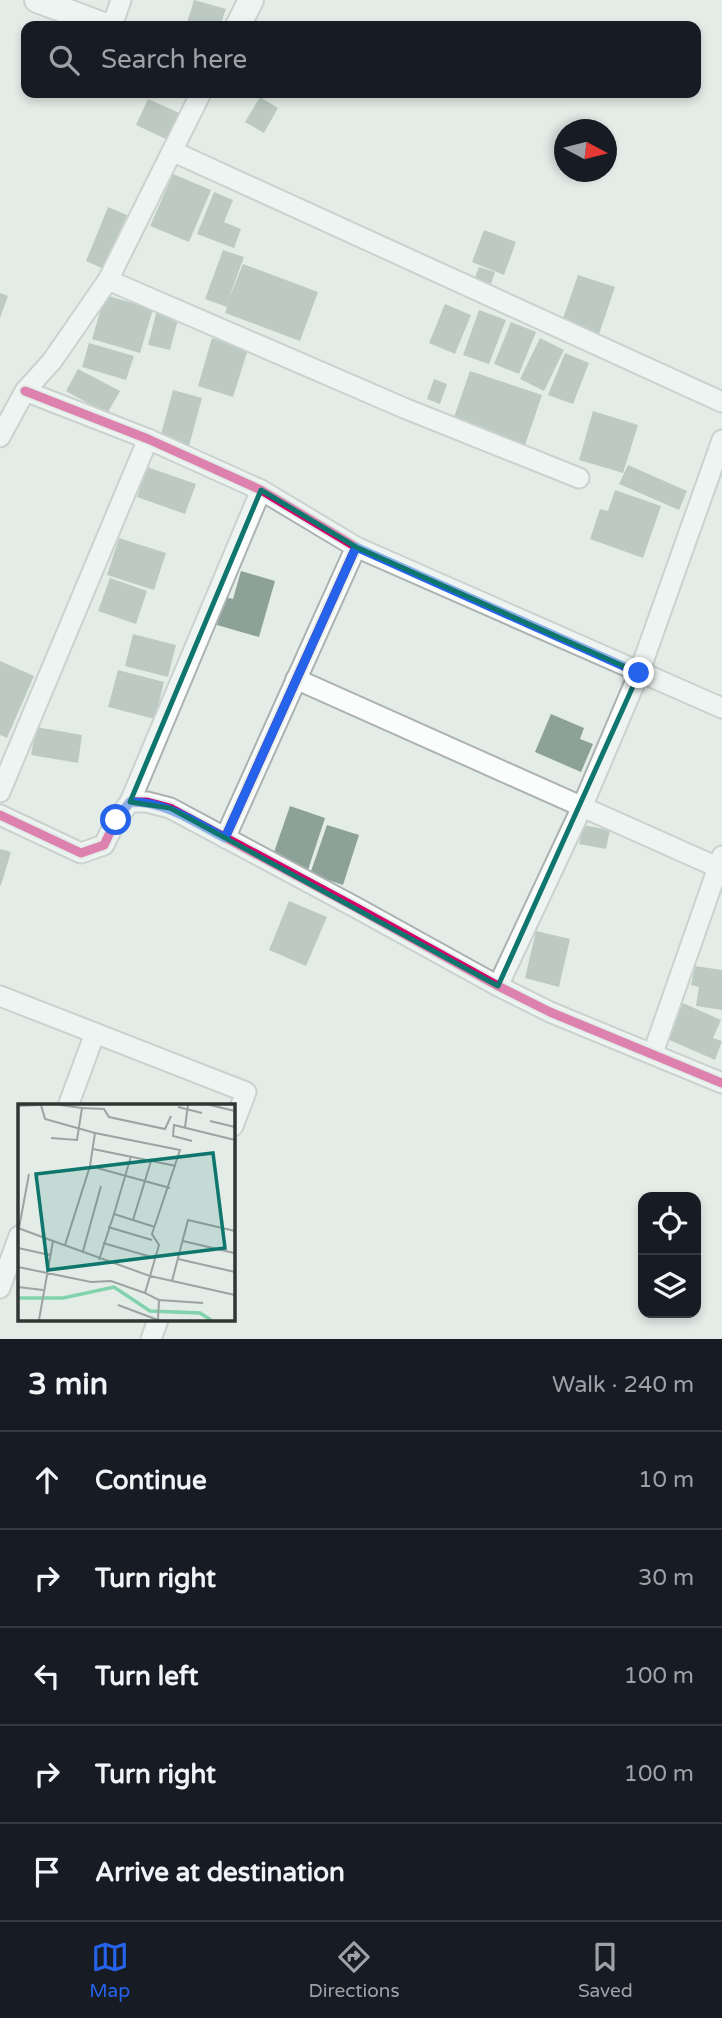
<!DOCTYPE html>
<meta charset="utf-8">
<style>
:root{--surface:#171b24;--page:#20242c;--text:#f1f3f6;--muted:#9ea1a6;--line:#363941;--accent:#2563eb}
body{margin:0;font-family:"Varela Round",sans-serif;background:var(--page);color:var(--text)}
.controls{position:absolute;right:21px;bottom:21px;display:grid;overflow:hidden;border-radius:14px;box-shadow:0 4px 10px #0003}
.controls button{width:63px;height:63px;display:grid;place-items:center;padding:0;border:0;border-bottom:2px solid var(--line);background:var(--surface);color:var(--text);font:35px sans-serif}
.compass{position:absolute;left:554px;top:119px;width:63px;height:63px;border-radius:50%;background:var(--surface);box-shadow:0 4px 10px #0003;rotate:97deg}
.stop{position:absolute;width:21px;height:21px;margin:-16px;border:5px solid #2563eb;border-radius:50%;background:#fff}
.stop.end{background:#2563eb;border-color:#fff;box-shadow:0 2px 7px #0008}
.list{margin:0;padding:0;list-style:none}
h2{display:flex;justify-content:space-between;align-items:center;height:91px;margin:0;padding:0 28px;font-size:30px}
h2 small{font-size:23px;font-weight:400;color:var(--muted)}
.list li{display:grid;grid-template-columns:46px 1fr auto;gap:21px;align-items:center;box-sizing:border-box;height:98px;padding:0 28px;border-top:2px solid var(--line)}
.list b{display:block;font-size:26px;white-space:nowrap}
.list em{font-size:23px;font-style:normal;color:var(--muted)}
.icon{flex:none;width:38px;height:38px;fill:none;stroke:currentColor;stroke-width:2;stroke-linecap:round;stroke-linejoin:round}
.map{position:relative;flex:none;width:722px;height:1339px;overflow:hidden}
.search{position:absolute;background:var(--surface);box-shadow:0 4px 10px #0003;left:21px;right:21px;top:21px;height:77px;display:flex;align-items:center;gap:18px;box-sizing:border-box;padding:0 24px;border-radius:14px;color:var(--muted);font-size:26px}
.sheet{height:581px;background:var(--surface)}
nav{display:flex;justify-content:space-around;align-items:center;box-sizing:border-box;height:98px;border-top:2px solid var(--line);background:var(--surface);font-size:19px;color:var(--muted)}
nav a{display:grid;justify-items:center;gap:4px}
nav .on{color:var(--accent)}
.map>svg:first-child{display:block}
.building{fill:#8ca198}
.lines{fill:none;stroke-linecap:round;stroke-linejoin:round}
.minor-casing{stroke:#acb2af;stroke-width:23}
.tertiary-casing{stroke:#acb2af;stroke-width:28}
.minor{stroke:#fbfcfc;stroke-width:19}
.tertiary{stroke:#fbfcfc;stroke-width:24}
.cycleway-casing{stroke:#e1f0e8;stroke-width:13}
.cycleway{stroke:#d6006c;stroke-width:9}
.route{stroke:#2563eb;stroke-width:9}
.marked{fill:none;stroke:#0f766e;stroke-width:5;stroke-linejoin:round}
.inset-river{fill:none;stroke:#81d2ad;stroke-width:3.5}
.inset-road{fill:none;stroke:#9ca3a0;stroke-width:2}
.view{fill:#0f766e;fill-opacity:0.15;stroke:#0f766e;stroke-width:3.5}
.inset-edge{fill:none;stroke:#313633;stroke-width:3.5}
</style>
<div class="map">
<svg width="722" height="1339" viewBox="0 0 722 1339">
<rect width="100%" height="100%" fill="#e4ece8"/>
<g class="building">
<path d="M194 0 226 9 220 26H186Z"/>
<path d="M260 97 278 108 264 133 245 122Z"/>
<path d="M148 99 182 114 170 141 136 125Z"/>
<path d="M173 174 211 190 189 242 150 226Z"/>
<path d="M214 192 233 200 224 222 241 229 234 248 197 234Z"/>
<path d="M108 207 127 215 104 269 86 261Z"/>
<path d="M484 230 516 242 504 275 472 262Z"/>
<path d="M223 250 244 257 227 303 243 264 318 292 300 341 225 313 227 307 205 299Z"/>
<path d="M479 267 495 272 491 284 475 278Z"/>
<path d="M578 275 615 287 598 337 561 324Z"/>
<path d="M0 293 8 296 0 318Z"/>
<path d="M105 295 153 309 140 353 92 339Z"/>
<path d="M445 304 471 315 455 354 429 343Z"/>
<path d="M157 310 179 316 170 350 148 345Z"/>
<path d="M479 310 506 320 489 364 463 355Z"/>
<path d="M511 322 536 332 519 374 494 364Z"/>
<path d="M212 338 248 349 233 397 198 386Z"/>
<path d="M540 338 564 350 544 391 520 379Z"/>
<path d="M89 343 134 356 126 380 82 367Z"/>
<path d="M565 353 589 363 573 404 548 395Z"/>
<path d="M78 369 120 391 107 414 66 391Z"/>
<path d="M470 371 542 395 525 445 453 420Z"/>
<path d="M434 379 447 384 440 404 427 399Z"/>
<path d="M173 390 202 398 189 446 160 438Z"/>
<path d="M593 411 638 425 623 473 579 460Z"/>
<path d="M628 465 687 491 679 510 619 484Z"/>
<path d="M147 467 196 484 185 514 137 497Z"/>
<path d="M615 490 661 506 643 558 590 539 600 509 608 511Z"/>
<path d="M119 538 166 553 154 590 107 575Z"/>
<path d="M241 571 275 581 259 637 217 625 225 597 233 599Z"/>
<path d="M110 578 147 591 136 624 98 611Z"/>
<path d="M133 634 176 645 168 677 125 666Z"/>
<path d="M0 661 34 676 7 738 0 735Z"/>
<path d="M118 670 164 682 155 719 108 707Z"/>
<path d="M551 714 584 728 580 739 593 744 581 772 535 752Z"/>
<path d="M36 727 82 735 78 763 31 755Z"/>
<path d="M290 806 325 818 308 870 272 858Z"/>
<path d="M327 825 359 835 343 885 310 874Z"/>
<path d="M583 825 610 830 606 849 579 844Z"/>
<path d="M0 849 11 852 1 885H0Z"/>
<path d="M289 901 327 917 306 966 269 950Z"/>
<path d="M536 931 570 939 559 987 525 978Z"/>
<path d="M695 966 722 970V1010L696 1006 699 987 691 985Z"/>
<path d="M683 1003 721 1020 713 1038 722 1041 715 1060 667 1039Z"/>
</g>
<g class="lines">
<defs>
<g id="minor">
<path d="M112 26 121 0"/>
<path d="M172 151 722 402"/>
<path d="M108 280 404 408 579 478"/>
<path d="M25 391 148 439 261 490 356 547 225 838"/>
<path d="M0 437 25 391 52 361 108 280 201 93"/>
<path d="M356 547 722 708"/>
<path d="M296 679 717 867"/>
<path d="M0 792 148 439"/>
<path d="M130 802 261 490"/>
<path d="M0 815 81 853 104 845 116 820 130 802H147L170 808 355 907 498 986 550 1012 722 1083"/>
<path d="M498 986 582 807 639 673 722 440"/>
<path d="M0 996 246 1092 233 1126"/>
<path d="M653 1053 722 856"/>
<path d="M68 1106 95 1033"/>
<path d="M0 1288 19 1236"/>
<path d="M151 1339 158 1320"/>
</g>
<g id="tertiary">
<path d="M37 0 106 26"/>
<path d="M238 26 251 0"/>
</g>
</defs>
<use href="#minor" class="minor-casing"/>
<use href="#tertiary" class="tertiary-casing"/>
<use href="#minor" class="minor"/>
<use href="#tertiary" class="tertiary"/>
<defs>
<g id="cycleway">
<path d="M25 391 148 439 261 490 356 547 225 838"/>
<path d="M0 815 81 853 104 845 116 820 130 802H147L170 808 355 907 498 986 550 1012 722 1083"/>
</g>
</defs>
<use href="#cycleway" class="cycleway-casing"/>
<use href="#cycleway" class="cycleway"/>
</g>
<g class="lines">
<path class="route" d="M116 820 130 802C165 801 194 822 225 838L356 547 639 673"/>
</g>
<path d="M0 0H722V1339H0ZM261 490 356 547 639 673 498 986 170 808 130 802Z" fill="#e4ece8" fill-opacity=".55" fill-rule="evenodd"/>
<path class="marked" d="M261 490 356 547 639 673 498 986 170 808 130 802Z"/>
<g transform="translate(18 1104)">
<rect width="217" height="217" fill="#e4ece8"/>
<path class="inset-river" d="M0 194H45L96 183 132 207 182 209 193 216"/>
<path class="inset-road" d="M23 1 27 15 77 29 72 62 47 141M192 1 217 7M0 2 22 1M160 3 184 9M64 4 86 5 91 13 147 25 153 12M192 17 217 23M167 23 170 1M77 29 162 46 134 130 141 141 132 172 217 191M33 34 59 36 64 4 42 1M174 37 155 32 156 21 217 36M75 45 158 62M72 62 152 84M96 110 113 52M115 116 133 57M90 123 134 136M0 124 35 137 21 216M1 124 11 70M35 137 132 172 127 189 141 196 140 216M165 137 216 149M85 139 137 154M0 144 32 151M65 147 83 82M160 155 217 168M81 156 96 110 137 123M0 163 73 178 93 177 127 189M154 177 170 116 217 127M0 183 25 186M141 196 185 199M100 201 140 216"/>
<path class="view" d="M195 49 207 144 30 166 18 70Z"/>
<rect width="217" height="217" class="inset-edge"/>
</g>
</svg>
<div class="controls">
<button><svg class="icon" aria-label="locate" viewBox="0 0 24 24"><circle cx="12" cy="12" r="6"/><path d="M12 2v4M12 18v4M2 12h4M18 12h4"/></svg></button>
<button><svg class="icon" aria-label="layers" viewBox="0 0 24 24"><path d="M12 4l9 5-9 5-9-5zM3 14l9 5 9-5"/></svg></button>
</div>
<svg class="compass" viewBox="-18 -18 36 36"><path d="M0-13l5 13h-10z" fill="#e53935"/><path d="M0 13l5-13h-10z" fill="#9ea1a6"/></svg>
<div class="stop" style="left:116px;top:820px"></div>
<div class="stop end" style="left:639px;top:673px"></div>
<div class="search"><svg class="icon" aria-label="search" viewBox="0 0 24 24"><circle cx="10" cy="10" r="6"/><path d="M15 15l6 6"/></svg>Search here</div>
</div>
<section class="sheet">
<h2>3 min<small>Walk · 240 m</small></h2>
<ul class="list">
<li><svg class="icon" aria-label="ahead" viewBox="0 0 24 24"><path d="M12 20V5M6 11l6-6 6 6"/></svg><div><b>Continue</b></div><em>10 m</em></li>
<li><svg class="icon" aria-label="right" viewBox="0 0 24 24"><path d="M7 20v-9h11M14 6l5 5-5 5"/></svg><div><b>Turn right</b></div><em>30 m</em></li>
<li><svg class="icon" aria-label="left" viewBox="0 0 24 24"><path d="M17 20v-9H6M10 6l-5 5 5 5"/></svg><div><b>Turn left</b></div><em>100 m</em></li>
<li><svg class="icon" aria-label="right" viewBox="0 0 24 24"><path d="M7 20v-9h11M14 6l5 5-5 5"/></svg><div><b>Turn right</b></div><em>100 m</em></li>
<li><svg class="icon" aria-label="arrive" viewBox="0 0 24 24"><path d="M6 21V4h12l-3 4 3 4H6"/></svg><div><b>Arrive at destination</b></div></li>
</ul>
</section>
<nav>
<a class="on"><svg class="icon" aria-label="map" viewBox="0 0 24 24"><path d="M3 6l6-2 6 2 6-2v14l-6 2-6-2-6 2zM9 4v14M15 6v14"/></svg>Map</a>
<a><svg class="icon" aria-label="directions" viewBox="0 0 24 24"><path d="M12 3l9 9-9 9-9-9zM9 14v-3h6M13 9l2 2-2 2"/></svg>Directions</a>
<a><svg class="icon" aria-label="saved" viewBox="0 0 24 24"><path d="M7 4h10v16l-5-4-5 4z"/></svg>Saved</a>
</nav>
